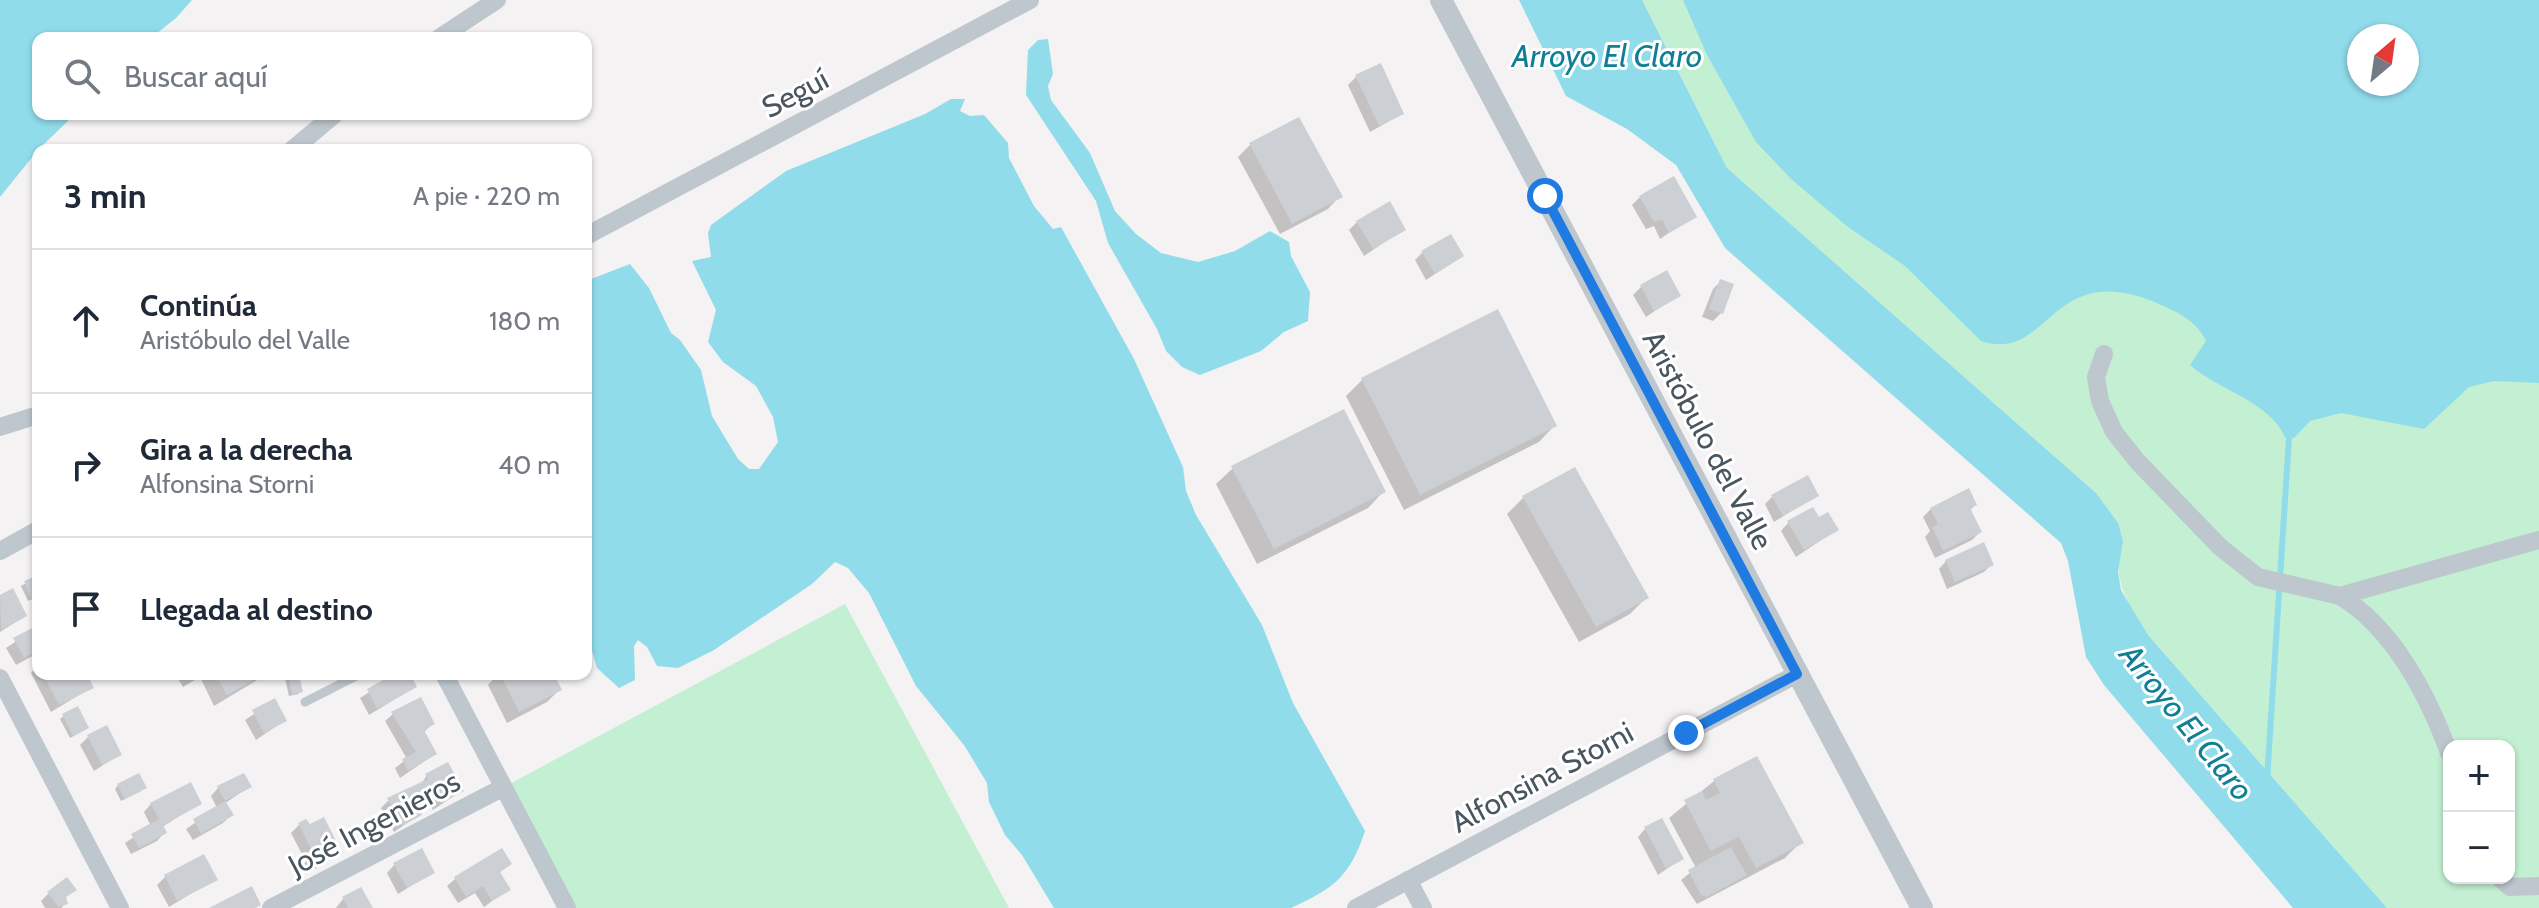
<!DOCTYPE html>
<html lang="es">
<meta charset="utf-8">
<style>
:root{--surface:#fff;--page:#f2f2f3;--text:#1f2937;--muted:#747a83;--line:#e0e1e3}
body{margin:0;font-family:Cabin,sans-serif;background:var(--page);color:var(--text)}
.controls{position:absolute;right:24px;bottom:24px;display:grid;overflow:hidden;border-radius:16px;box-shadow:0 2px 6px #0004}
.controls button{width:72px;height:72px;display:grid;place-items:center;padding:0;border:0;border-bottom:2px solid var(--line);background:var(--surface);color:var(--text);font:40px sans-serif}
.compass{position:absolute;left:2347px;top:24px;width:72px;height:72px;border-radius:50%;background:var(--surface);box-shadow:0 2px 6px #0004;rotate:29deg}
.stop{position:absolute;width:24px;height:24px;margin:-18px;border:6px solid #1f7be1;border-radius:50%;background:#fff}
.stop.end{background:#1f7be1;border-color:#fff;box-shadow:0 2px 8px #0008}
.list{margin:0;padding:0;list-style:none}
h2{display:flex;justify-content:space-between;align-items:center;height:104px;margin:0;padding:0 32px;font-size:34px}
h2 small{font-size:26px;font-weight:400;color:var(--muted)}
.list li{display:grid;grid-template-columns:52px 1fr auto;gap:24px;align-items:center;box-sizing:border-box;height:144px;padding:0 32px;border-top:2px solid var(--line)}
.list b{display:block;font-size:30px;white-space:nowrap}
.list p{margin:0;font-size:26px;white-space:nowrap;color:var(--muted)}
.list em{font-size:26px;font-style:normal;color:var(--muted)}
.icon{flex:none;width:44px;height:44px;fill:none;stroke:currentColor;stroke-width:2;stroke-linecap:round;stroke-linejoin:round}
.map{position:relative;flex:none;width:2539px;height:908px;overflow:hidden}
.search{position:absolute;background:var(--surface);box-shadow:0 2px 6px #0004;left:32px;top:32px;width:560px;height:88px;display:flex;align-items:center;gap:20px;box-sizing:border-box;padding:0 28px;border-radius:16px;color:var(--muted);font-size:30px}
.panel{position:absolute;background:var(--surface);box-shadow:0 2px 6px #0004;left:32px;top:144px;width:560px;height:536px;border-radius:16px}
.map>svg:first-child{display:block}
.green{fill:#c3efd2;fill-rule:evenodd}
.water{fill:#91dceb;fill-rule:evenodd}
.shadow{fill:#0003}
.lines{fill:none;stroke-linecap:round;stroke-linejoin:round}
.stream{stroke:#91dceb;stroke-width:6}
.building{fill:#cccfd4}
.service{stroke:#bec7ce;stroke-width:9}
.minor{stroke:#bec7ce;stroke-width:18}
.tertiary{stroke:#bec7ce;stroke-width:22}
.route{stroke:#1f7be1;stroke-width:10}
.labels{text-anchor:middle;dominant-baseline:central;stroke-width:6;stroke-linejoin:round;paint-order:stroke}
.street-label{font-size:30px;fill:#4a565f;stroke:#fff}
.water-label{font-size:32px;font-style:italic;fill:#107e94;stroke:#fff}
</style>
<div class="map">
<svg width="2539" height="908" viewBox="0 0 2539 908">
<rect width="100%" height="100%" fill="#f4f2f2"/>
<g class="green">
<path d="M1642 0H2539V908H2387L2148 635C2129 604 2109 578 2123 540L2096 493 1727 168ZM2359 36H2407V84H2359ZM2449 746H2509V878H2449Z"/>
<path d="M845 604 1009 908H567L502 788Z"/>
</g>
<g class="water">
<path d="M0 0H192L176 18 151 38H38V114H75L38 150 0 197Z"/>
<path d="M1519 0H1642L1727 168 2096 493 2118 523 2123 541 2118 572 2121 590 2148 635 2387 908H2293L2104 685 2086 657 2068 561 2061 543 1725 248 1676 165 1627 129 1566 96Z"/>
<path d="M1683 0H2539V383L2494 381 2469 387 2424 429 2341 413 2310 421 2294 438 2285 437C2269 401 2218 390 2190 365L2206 341C2196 320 2179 313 2159 304 2049 256 2051 364 1981 341L1905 266 1848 227 1791 179 1756 142 1707 55ZM2359 36H2407V84H2359Z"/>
<path d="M1048 39 1053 74 1048 86 1051 100 1090 153 1115 211 1136 234 1161 253 1198 262 1235 251 1270 231 1289 242 1291 256 1310 292 1308 321 1284 332 1261 351 1200 375 1182 367 1166 351 1157 329 1108 243 1096 201 1026 95 1028 50 1038 40Z"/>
<path d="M951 99H965L960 111 970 116 984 115 1008 143 1009 158 1034 206 1053 229 1061 227 1134 359 1183 467 1186 491 1196 515 1262 625 1293 703 1365 831C1350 876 1335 888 1291 908H1054L1022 855 1005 835 989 802 987 783 964 745 916 686 869 593 848 568 835 562 812 584 714 650 678 668 657 666 647 647 638 640 634 646 635 680 619 688 597 668 586 630V281L630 264 649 288 671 333 680 340 701 370 712 416 738 459 749 469H759L778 442 773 417 756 386 723 362 708 342 716 310 692 261 711 257 708 233 711 225 786 171 925 114Z"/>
</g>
<g class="shadow">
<path d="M1356 77 1402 114 1370 132 1348 85Z"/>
<path d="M1250 145 1340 196 1328 209 1280 234 1238 157Z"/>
<path d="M1640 197 1694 216 1660 239 1654 226 1646 229 1632 205Z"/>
<path d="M1357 222 1404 229 1364 256 1349 230Z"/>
<path d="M1422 253 1462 256 1426 280 1415 260Z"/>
<path d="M1721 281 1732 285 1721 313 1713 321 1702 317 1713 289Z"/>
<path d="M1641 287 1678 295 1646 317 1633 295Z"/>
<path d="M1362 380 1555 425 1539 442 1404 510 1346 396Z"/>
<path d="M1233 468 1384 491 1368 508 1257 564 1216 484Z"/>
<path d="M1817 495 1774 522 1765 504 1773 496Z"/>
<path d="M1523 498 1646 598 1630 614 1579 642 1507 514Z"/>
<path d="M1975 505 1969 511 1980 532 1972 540 1935 558 1925 537 1930 531 1923 517 1931 509Z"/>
<path d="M1818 520 1836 530 1796 557 1781 531 1788 523Z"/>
<path d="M1946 561 1992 564 1984 572 1947 589 1939 569Z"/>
<path d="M35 578 38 597 28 601 21 586Z"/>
<path d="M12 591 25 616 0 632V597Z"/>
<path d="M38 627V653L16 665 6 648Z"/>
<path d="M38 666V674H85L92 687 51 712 31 673Z"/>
<path d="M175 674H267L214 706 200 677 183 687Z"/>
<path d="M284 674H297L301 691 298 694 289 696Z"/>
<path d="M398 674H408L415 687 369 715 360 698Z"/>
<path d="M498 674H551L559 690 547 702 507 723 488 685Z"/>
<path d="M274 701 285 720 256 740 245 720Z"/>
<path d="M393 714 432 724 423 733 435 754 400 778 395 768 407 759 385 721Z"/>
<path d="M64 716 83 731 70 738 60 719Z"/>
<path d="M88 737 120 754 94 771 80 745Z"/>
<path d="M427 775 461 791 433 810 427 799 434 795 433 792 414 802 420 814 394 832 381 808 389 800 420 786Z"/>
<path d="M1714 781 1801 842 1785 858 1697 904 1681 880 1696 868 1669 818Z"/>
<path d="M118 785 141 791 121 801 115 789Z"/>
<path d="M249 787 224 804 231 815 223 823 193 840 186 829 217 808 211 796 218 788Z"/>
<path d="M200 803 162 827 164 833 157 841 131 854 125 843 151 826 144 812 151 804Z"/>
<path d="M299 825 335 845 314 859 318 867 306 874 302 866 306 862 291 833Z"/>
<path d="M1645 829 1681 859 1658 875 1638 837Z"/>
<path d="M509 864 498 874 508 889 484 907 475 893 458 903 447 886 455 879Z"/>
<path d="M394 865 433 872 398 894 387 873Z"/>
<path d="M165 877 215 879 169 907 157 885Z"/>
<path d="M48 894 64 898 66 903 61 908H45L41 901Z"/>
<path d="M343 899 370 908H336Z"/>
</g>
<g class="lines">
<path class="stream" d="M2267 780 2289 438"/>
</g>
<g class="building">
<path d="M1381 63 1404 114 1379 126 1355 75Z"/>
<path d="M1299 117 1343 197 1292 224 1249 143Z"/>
<path d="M1674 176 1697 217 1669 233 1662 220 1654 222 1639 196Z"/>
<path d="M1390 201 1406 230 1373 249 1356 221Z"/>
<path d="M1451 234 1464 256 1435 274 1421 251Z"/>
<path d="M1667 270 1681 296 1654 311 1640 285Z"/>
<path d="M1720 279 1734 284 1723 314 1709 309Z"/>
<path d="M1498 309 1557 426 1420 495 1361 378Z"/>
<path d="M1344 409 1386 492 1274 549 1231 466Z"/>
<path d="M1575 467 1649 598 1596 627 1522 496Z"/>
<path d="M1808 475 1819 496 1783 516 1771 495Z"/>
<path d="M1969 488 1977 505 1970 508 1982 532 1943 551 1932 527 1938 524 1930 508Z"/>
<path d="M1813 507 1819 517 1828 512 1839 530 1804 550 1787 521Z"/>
<path d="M1984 542 1994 565 1955 582 1945 560Z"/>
<path d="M36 576 38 597 31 599 24 581Z"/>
<path d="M13 588 27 616 1 630 0 595Z"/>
<path d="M38 625V651L24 658 13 638Z"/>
<path d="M43 674H87L94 688 59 705Z"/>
<path d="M215 674H265L227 695Z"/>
<path d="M288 674H299L303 692 292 694Z"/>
<path d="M394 674H410L417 687 377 709 367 689Z"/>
<path d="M500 674H554L562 690 519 712Z"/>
<path d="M421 697 435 724 424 730 437 754 408 771 402 759 416 752 391 712Z"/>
<path d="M275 698 287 721 264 733 252 710Z"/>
<path d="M78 706 89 728 73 736 62 714Z"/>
<path d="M107 725 122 755 102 765 87 735Z"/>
<path d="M1757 756 1804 843 1756 868 1739 837 1711 851 1684 800 1702 791 1706 800 1720 793 1713 779Z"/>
<path d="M448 762 464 791 441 803 435 793 416 803 422 815 402 826 387 798 428 779 425 774Z"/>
<path d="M139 773 147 788 125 799 117 784Z"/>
<path d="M244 773 252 787 225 801 234 815 201 834 193 819 225 801 217 786Z"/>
<path d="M191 782 202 804 163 825 167 833 139 848 131 834 159 819 150 803Z"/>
<path d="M324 817 338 845 314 855 298 823 306 819 310 824Z"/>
<path d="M1662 818 1684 859 1666 869 1644 827Z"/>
<path d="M1731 847 1747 875 1707 897 1701 895 1688 870Z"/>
<path d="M422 848 435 873 407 888 393 863Z"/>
<path d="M502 848 512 864 500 872 511 890 492 901 483 886 466 897 454 877Z"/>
<path d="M204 854 218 880 177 901 164 875Z"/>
<path d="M67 877 77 890 66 897 68 904 58 907 47 892Z"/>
<path d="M252 886 261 905 255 908H209Z"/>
<path d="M361 887 373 908H348L342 897Z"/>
</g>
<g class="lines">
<path class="service" d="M305 702 360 674"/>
<g class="minor">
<path d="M439 38 497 0"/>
<path d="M292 150 335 114"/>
<path d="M586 236 1030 0"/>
<path d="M2104 354 2096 377 2100 401 2114 432 2138 462 2220 547 2258 577 2340 596 2539 540"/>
<path d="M0 427 38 415"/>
<path d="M0 551 38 530"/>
<path d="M2340 596C2393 628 2428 695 2449 753"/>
<path d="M444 674 567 908"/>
<path d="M0 678 120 908"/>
<path d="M2500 878 2510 887 2539 886"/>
<path d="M1408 880 1423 908"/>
<path d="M271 908 502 788"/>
<path d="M1356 908 1797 674"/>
</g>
<path class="tertiary" d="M1441 0 1922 908"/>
</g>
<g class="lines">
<path class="route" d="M1545 196 1797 674 1686 733"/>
</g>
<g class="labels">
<g class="street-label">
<text transform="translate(795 93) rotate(-28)">Seguí</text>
<text transform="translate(1708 440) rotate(62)">Aristóbulo del Valle</text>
<text transform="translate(1542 777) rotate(-28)">Alfonsina Storni</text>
<text transform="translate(374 823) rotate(-28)">José Ingenieros</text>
</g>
<g class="water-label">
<text x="1607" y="55">Arroyo El Claro</text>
<text transform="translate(2187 722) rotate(51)">Arroyo El Claro</text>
</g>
</g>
</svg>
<div class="controls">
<button>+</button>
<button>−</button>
</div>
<svg class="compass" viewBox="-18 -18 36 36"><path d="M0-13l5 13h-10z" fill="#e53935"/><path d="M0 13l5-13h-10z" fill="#747a83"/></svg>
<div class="stop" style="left:1545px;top:196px"></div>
<div class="stop end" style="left:1686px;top:733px"></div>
<div class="search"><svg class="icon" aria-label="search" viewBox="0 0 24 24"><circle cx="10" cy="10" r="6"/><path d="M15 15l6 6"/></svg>Buscar aquí</div>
<section class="panel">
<h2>3 min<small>A pie · 220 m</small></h2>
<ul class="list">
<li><svg class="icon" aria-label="ahead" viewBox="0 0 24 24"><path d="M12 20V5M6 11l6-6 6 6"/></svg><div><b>Continúa</b><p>Aristóbulo del Valle</p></div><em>180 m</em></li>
<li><svg class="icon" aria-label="right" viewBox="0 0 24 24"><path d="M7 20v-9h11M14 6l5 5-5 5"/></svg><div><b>Gira a la derecha</b><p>Alfonsina Storni</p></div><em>40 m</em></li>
<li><svg class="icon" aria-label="arrive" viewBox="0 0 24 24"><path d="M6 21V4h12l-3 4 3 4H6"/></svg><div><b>Llegada al destino</b></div></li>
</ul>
</section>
</div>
